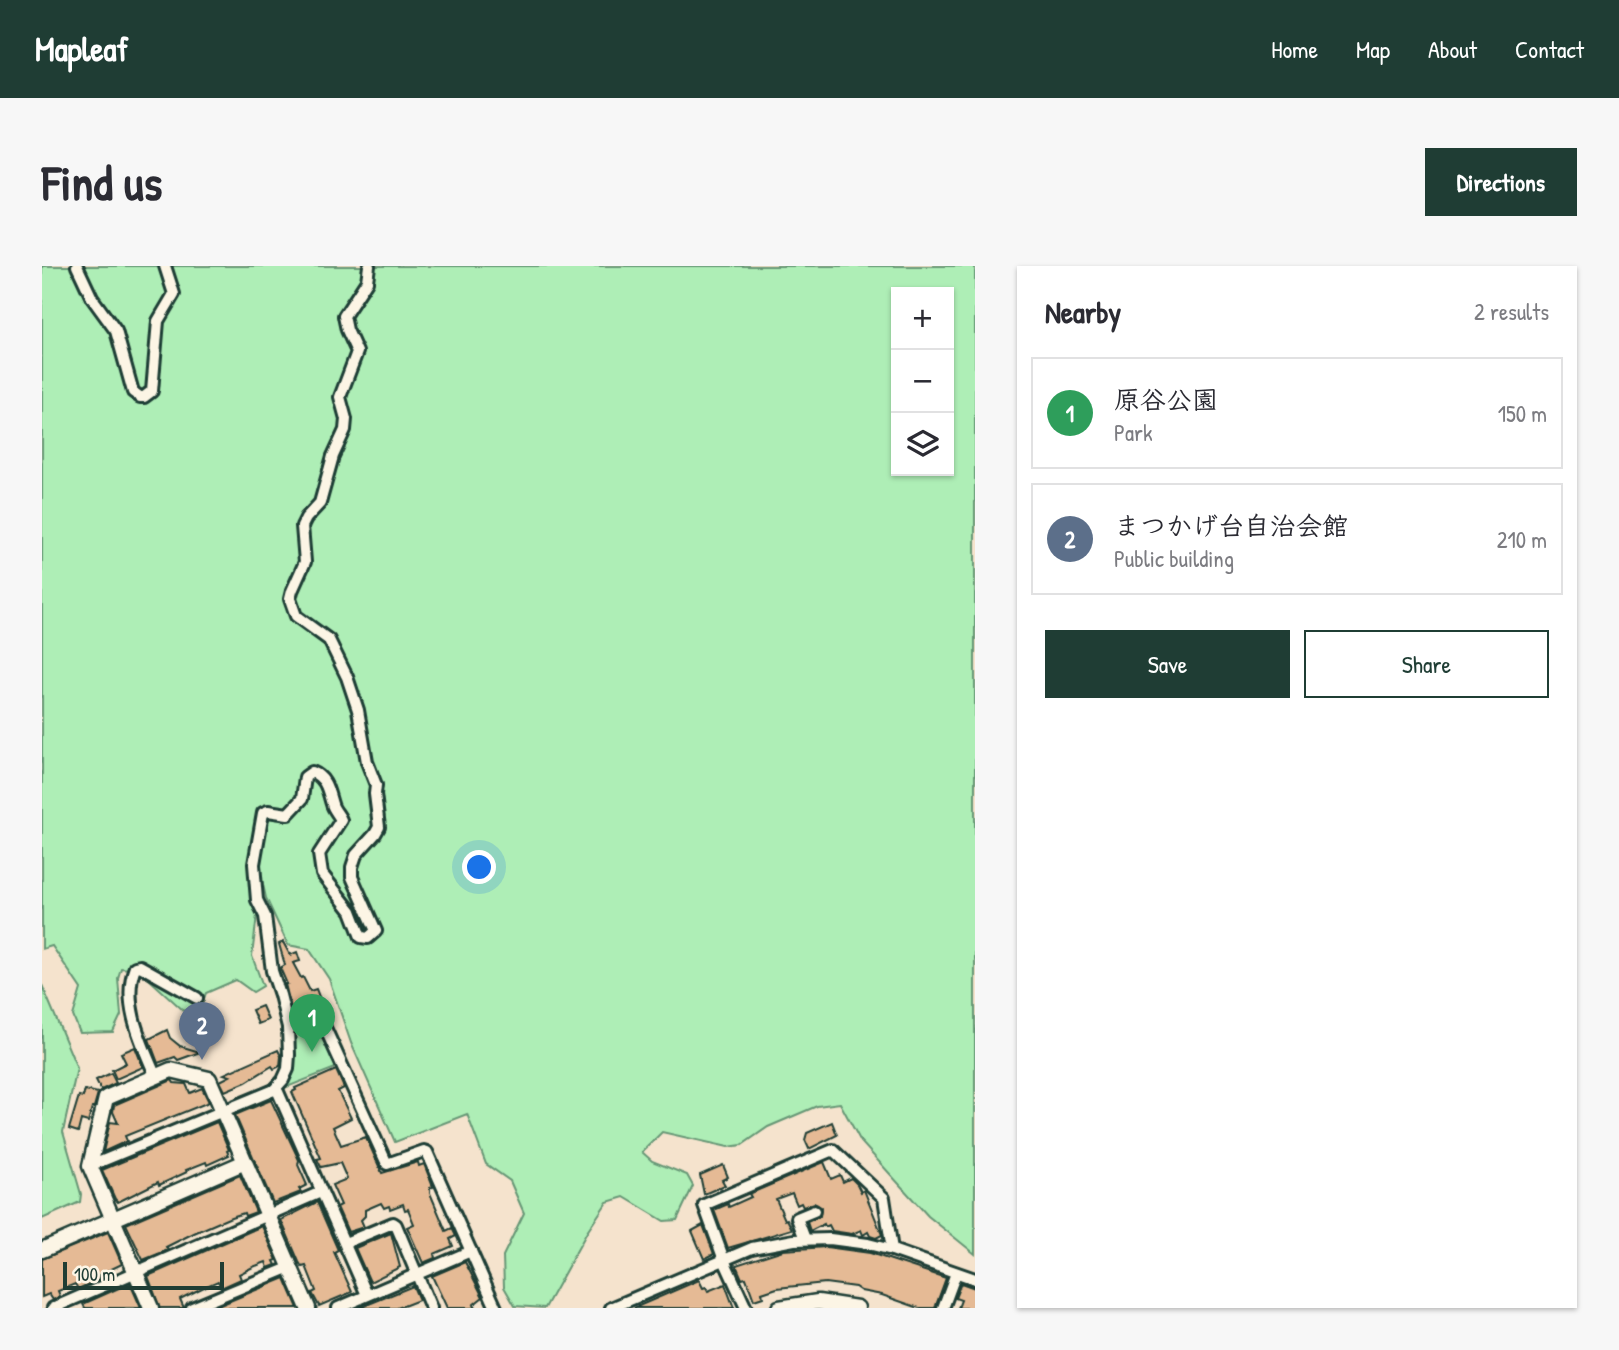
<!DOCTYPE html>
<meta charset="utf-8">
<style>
:root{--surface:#fff;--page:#f7f7f7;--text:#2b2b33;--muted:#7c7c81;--line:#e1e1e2;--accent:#1f3d34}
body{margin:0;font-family:"Patrick Hand","Klee One",sans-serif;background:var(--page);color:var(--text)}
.controls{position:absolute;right:21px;top:21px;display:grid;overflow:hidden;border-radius:0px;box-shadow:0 2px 5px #0004}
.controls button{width:63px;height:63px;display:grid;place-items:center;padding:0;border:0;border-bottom:2px solid var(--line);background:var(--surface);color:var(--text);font:35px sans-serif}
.scale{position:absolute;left:21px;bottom:18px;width:161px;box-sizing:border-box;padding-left:7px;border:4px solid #1f3d34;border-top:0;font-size:19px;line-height:24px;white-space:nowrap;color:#1f3d34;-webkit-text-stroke:5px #fcf5e5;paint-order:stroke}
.you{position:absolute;left:438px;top:602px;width:24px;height:24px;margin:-18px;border:5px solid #fff;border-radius:50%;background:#1a73e8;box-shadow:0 0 0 10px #1a73e833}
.badge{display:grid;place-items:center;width:46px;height:46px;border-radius:50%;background:var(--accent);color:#fff;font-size:23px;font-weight:700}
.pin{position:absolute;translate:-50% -58px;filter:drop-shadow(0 2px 4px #0008)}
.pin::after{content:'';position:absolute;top:37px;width:24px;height:21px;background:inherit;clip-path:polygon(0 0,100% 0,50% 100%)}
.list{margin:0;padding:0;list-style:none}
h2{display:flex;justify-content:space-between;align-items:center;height:91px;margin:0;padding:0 28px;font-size:30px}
h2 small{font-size:23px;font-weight:400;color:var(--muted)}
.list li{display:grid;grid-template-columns:46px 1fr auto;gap:21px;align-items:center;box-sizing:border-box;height:112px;margin:0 14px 14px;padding:0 14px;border:2px solid var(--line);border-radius:0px}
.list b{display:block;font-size:26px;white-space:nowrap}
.list p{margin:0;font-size:23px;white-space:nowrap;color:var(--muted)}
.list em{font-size:23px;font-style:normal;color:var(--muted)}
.actions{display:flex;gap:14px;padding:21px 28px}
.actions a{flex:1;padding:16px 0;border:2px solid var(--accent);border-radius:0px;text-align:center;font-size:24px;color:var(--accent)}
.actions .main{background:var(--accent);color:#fff}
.icon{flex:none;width:38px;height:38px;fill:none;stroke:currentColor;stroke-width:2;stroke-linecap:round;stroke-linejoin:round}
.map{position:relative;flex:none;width:933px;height:1042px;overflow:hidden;border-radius:0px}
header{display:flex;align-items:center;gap:42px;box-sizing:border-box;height:98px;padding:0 35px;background:var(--accent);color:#fff}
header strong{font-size:33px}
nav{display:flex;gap:38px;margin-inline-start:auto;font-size:24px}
.intro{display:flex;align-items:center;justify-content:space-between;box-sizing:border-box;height:168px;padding:0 42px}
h1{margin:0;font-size:49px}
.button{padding:18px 32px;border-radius:0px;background:var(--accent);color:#fff;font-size:24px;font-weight:700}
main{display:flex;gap:42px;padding:0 42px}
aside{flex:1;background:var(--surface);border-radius:0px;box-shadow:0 2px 5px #0004}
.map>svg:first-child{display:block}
.green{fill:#aeeeb6;stroke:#669675;stroke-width:2;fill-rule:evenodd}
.building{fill:#e5ba95;stroke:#1f3d34;stroke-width:2}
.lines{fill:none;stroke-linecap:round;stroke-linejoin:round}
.minor-casing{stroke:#1f3d34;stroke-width:16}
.tertiary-casing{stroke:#1f3d34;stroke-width:19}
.minor{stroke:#fcf5e5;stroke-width:10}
.tertiary{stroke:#fcf5e5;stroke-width:14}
</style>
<header>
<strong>Mapleaf</strong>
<nav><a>Home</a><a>Map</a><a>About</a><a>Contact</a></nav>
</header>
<div class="intro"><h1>Find us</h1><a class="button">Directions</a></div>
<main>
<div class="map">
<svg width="933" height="1042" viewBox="0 0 933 1042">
<rect width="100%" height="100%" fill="#f5e3cd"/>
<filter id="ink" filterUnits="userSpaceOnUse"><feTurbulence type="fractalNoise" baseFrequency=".0143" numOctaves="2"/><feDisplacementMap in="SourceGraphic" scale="14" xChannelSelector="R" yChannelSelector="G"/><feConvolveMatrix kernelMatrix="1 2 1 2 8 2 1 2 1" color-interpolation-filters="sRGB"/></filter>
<g filter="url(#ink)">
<g class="green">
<path d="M0 0H933V988L886 950 819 876 798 837 775 840 726 861 700 879 686 881 620 866 600 886 610 895 645 909 651 920 635 954 622 955 582 931 565 936 545 966 503 1042 473 1040 462 1021 461 990 482 947 468 915 444 898 425 848 353 876 309 777 287 713 267 683 246 679 224 632 216 596 208 595 215 649 210 690 221 720 211 726 194 714 164 727 156 750 148 757 141 744 97 704 79 702 76 712 79 749 71 766 38 767 31 750 39 723 10 680 0 683ZM854 26H907V205H854Z"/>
<path d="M0 719 35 802 21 866 39 928 38 936 0 953Z"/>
<path d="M272 757 276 758 296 801 240 823 249 768 252 765Z"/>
</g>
<g class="building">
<path d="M241 676 248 689 255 686 258 695 251 697 259 712 261 711 268 725 274 723 279 736 266 741 265 739 250 746 243 718H245L238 702 243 699 237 678Z"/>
<path d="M220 740 226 754 216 758 210 744Z"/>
<path d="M125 764 128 772 138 780 158 786 136 794 133 791 116 797 107 773Z"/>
<path d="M93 781 101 801 74 813 70 804 84 797 79 787Z"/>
<path d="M236 784 239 790 238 800 232 803 230 800 204 816 183 825 178 815 188 810 182 808Z"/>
<path d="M294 804 302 822 296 825 309 852 291 861 299 879 324 871 340 907 376 896 377 900 382 898 391 921 388 922V927L404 965 410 962 414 970 408 973 411 980 392 988 393 992 381 997 366 963 365 961 372 958 366 943 363 944 361 938 348 943 347 940 342 942 339 937 323 944V950L319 954 322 961 306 966 295 941 299 939 290 919 305 913 298 897 279 901 275 893 279 892 250 826 254 824 253 822Z"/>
<path d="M69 807 74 817 59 824 54 814Z"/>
<path d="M130 814 132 817 144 818 148 827 160 822 167 836 83 870 85 875 61 886 68 856 76 857 71 846 72 839Z"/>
<path d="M43 824 56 827 52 841H50L46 856 39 854 36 866 27 863 37 830 41 831Z"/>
<path d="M229 834 257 894 256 899 265 919 257 923 259 926 231 937 193 849Z"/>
<path d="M175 856 187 884 185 885 187 889 165 899 164 896 144 904 145 906 117 919 116 916 76 936 73 933 60 904Z"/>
<path d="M790 856 795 869 767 883 763 874 765 867Z"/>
<path d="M782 896 789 913 798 909 801 916 809 912 815 918 819 926 822 924 840 969 834 972 828 970 826 966 821 969 819 964 810 968 790 965 787 959 783 961 782 958 768 965 765 956 778 950 779 941 772 937 761 941 759 937 755 939 750 927 734 933 743 954 745 953 750 963 686 982 672 944 686 938 687 941 709 931 707 928Z"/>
<path d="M681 899 686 911 680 914 683 919 662 928 658 909Z"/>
<path d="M198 909 214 946 203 950 202 947 189 951 152 967 124 981 126 984 101 994 84 958Z"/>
<path d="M275 936 296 984 292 986 310 1026 277 1040 270 1027 274 1025 264 1000 260 1001 257 996 239 954Z"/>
<path d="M661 959 672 988 662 993 650 965Z"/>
<path d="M220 960 235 994 232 995 234 999 226 1002 224 996 211 1001 197 1008 199 1013 179 1022 176 1015 160 1022 138 1033 142 1042H118L106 1010Z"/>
<path d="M66 966 80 998 57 1009 58 1013 36 1023 33 1018 16 1025 18 1030 11 1034 7 1028 0 1031V993Z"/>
<path d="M349 967 358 1001 328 1016 313 982Z"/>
<path d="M784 981 828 987 904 1012 893 1042H877L840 1029 819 1025 813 1021 783 1017 735 1022 720 1027 721 1031 712 1034 704 1012 700 1013 694 999 741 984Z"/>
<path d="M423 996 441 1031 431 1039 433 1042H405L390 1010Z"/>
<path d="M243 1012 256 1042H171Z"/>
<path d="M657 1014 661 1022 664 1021 666 1025 683 1018 692 1042H592Z"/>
<path d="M88 1017 99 1042H43L41 1038Z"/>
<path d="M919 1017 933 1022V1042H916L919 1034 913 1032Z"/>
<path d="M371 1020 377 1034 364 1039 355 1042H317Z"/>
</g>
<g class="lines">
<defs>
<g id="minor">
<path d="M35 0 50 32 74 65 91 126 98 131H102L110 125 116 55 132 28 123 0"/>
<path d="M246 761 275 750 279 753 345 898 382 885 385 886 454 1042"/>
<path d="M114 811C100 778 79 737 93 701L98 700 155 732"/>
<path d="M232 824 241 814 246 803 247 789 246 761 238 729 230 705 223 650 215 634 212 598 221 547 226 545 246 548 260 533 263 511 270 506C285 512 286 526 290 538 291 543 297 549 299 554L277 588 280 608 309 645 319 671 326 672 334 665 310 611V601L314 589 333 568 337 561 333 528 334 519 325 496 316 444 305 411 287 374 254 350 248 333 250 325 263 296 260 260 264 252 278 237 291 190 303 164 304 153 298 131 315 86 305 64 302 50 325 15 327 0"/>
<path d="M48 900 232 824 236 826 325 1029"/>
<path d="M763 973 755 952 772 945"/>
<path d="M303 977 351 957 354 959 389 1042"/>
<path d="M11 1042 279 926"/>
<path d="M150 1042 249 1001"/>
<path d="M296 1042 429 985"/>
<path d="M569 1042 710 982 752 974 788 973 826 978 850 984 933 1013"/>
<path d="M704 1042 682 994 662 939 791 884 842 932 850 984"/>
<path d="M901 1042 914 1007"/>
</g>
<g id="tertiary">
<path d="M0 984 203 896"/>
<path d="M109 1042 48 900 64 832 129 804 167 813 266 1042"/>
<path d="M737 1042 776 1036 815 1042"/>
</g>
</defs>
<use href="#minor" class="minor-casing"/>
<use href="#tertiary" class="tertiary-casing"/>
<use href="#minor" class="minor"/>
<use href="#tertiary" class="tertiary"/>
</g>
</g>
</svg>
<div class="controls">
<button>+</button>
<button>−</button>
<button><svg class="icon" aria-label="layers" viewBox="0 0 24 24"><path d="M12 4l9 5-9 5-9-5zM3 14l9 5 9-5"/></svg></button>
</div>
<div class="scale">100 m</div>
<div class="you"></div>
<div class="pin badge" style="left:270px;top:786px;background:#2e9e5b">1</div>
<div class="pin badge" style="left:160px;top:794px;background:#5c6f8a">2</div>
</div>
<aside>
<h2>Nearby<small>2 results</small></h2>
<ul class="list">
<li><span class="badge" style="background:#2e9e5b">1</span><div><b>原谷公園</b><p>Park</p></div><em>150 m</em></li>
<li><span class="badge" style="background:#5c6f8a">2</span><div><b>まつかげ台自治会館</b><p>Public building</p></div><em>210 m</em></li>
</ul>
<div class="actions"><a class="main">Save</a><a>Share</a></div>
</aside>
</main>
